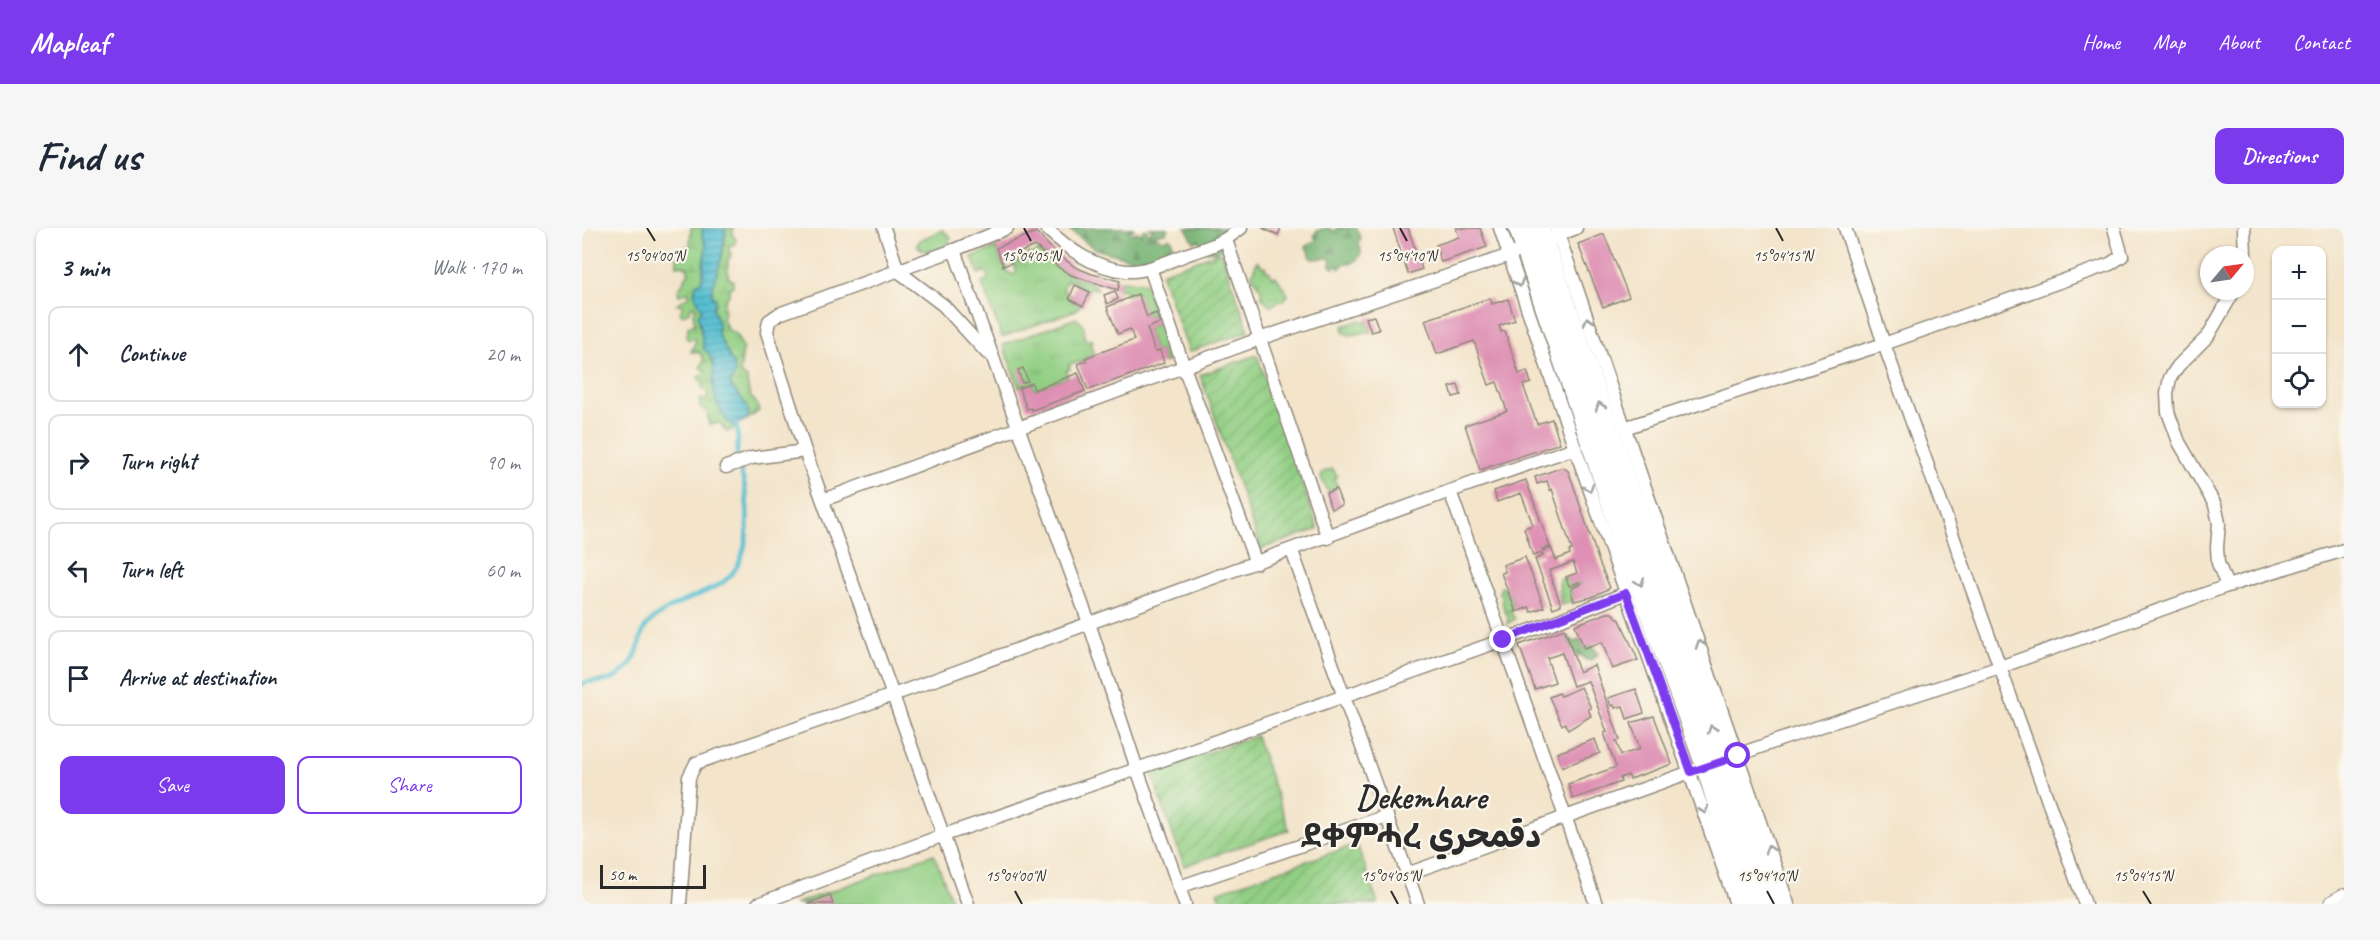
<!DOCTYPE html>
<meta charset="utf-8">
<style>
:root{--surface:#fff;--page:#f6f6f7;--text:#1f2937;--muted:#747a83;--line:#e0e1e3;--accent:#7c3aed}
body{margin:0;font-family:Caveat,"Playpen Sans Arabic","Noto Sans Ethiopic",sans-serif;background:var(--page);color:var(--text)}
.controls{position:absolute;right:18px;top:18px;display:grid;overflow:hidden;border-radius:12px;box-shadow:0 2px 4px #0004}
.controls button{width:54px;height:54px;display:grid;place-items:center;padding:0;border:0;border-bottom:2px solid var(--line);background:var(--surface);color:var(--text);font:30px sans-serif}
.compass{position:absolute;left:1618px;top:18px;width:54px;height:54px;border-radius:50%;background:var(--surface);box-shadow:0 2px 4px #0004;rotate:61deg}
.scale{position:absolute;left:18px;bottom:15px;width:106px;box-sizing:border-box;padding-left:6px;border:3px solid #2b2b2b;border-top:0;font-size:16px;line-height:21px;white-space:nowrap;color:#2b2b2b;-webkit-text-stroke:4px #fbf7ec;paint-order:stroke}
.stop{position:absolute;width:18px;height:18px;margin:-14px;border:4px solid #7c3aed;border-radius:50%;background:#fff}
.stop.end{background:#7c3aed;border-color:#fff;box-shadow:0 2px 6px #0008}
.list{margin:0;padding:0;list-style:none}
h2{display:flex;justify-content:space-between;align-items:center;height:78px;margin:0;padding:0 24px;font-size:26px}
h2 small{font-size:20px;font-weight:400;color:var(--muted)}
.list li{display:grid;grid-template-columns:39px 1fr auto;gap:18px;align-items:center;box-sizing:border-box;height:96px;margin:0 12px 12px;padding:0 12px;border:2px solid var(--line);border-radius:12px}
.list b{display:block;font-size:22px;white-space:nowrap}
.list em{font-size:20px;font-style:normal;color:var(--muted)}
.actions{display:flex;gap:12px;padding:18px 24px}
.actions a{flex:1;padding:14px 0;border:2px solid var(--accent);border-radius:12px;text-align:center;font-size:21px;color:var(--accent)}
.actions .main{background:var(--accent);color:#fff}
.icon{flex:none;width:33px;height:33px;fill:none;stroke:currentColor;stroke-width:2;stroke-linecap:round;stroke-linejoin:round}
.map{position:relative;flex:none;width:1762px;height:676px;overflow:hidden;border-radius:12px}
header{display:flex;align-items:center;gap:36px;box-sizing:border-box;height:84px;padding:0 30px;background:var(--accent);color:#fff}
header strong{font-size:28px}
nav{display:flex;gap:33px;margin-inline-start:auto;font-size:21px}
.intro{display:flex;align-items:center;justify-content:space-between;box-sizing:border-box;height:144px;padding:0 36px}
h1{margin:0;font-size:42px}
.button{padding:15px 27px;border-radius:12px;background:var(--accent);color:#fff;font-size:21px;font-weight:700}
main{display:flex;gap:36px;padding:0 36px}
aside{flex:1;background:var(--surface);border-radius:12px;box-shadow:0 2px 4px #0004}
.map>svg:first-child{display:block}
.grass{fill:url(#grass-tufts);stroke:#5e7d58;stroke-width:1.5}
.forest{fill:url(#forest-firs);stroke:#506e4e;stroke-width:1.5}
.wetland{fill:url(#wetland-marsh);stroke:#5e7d58;stroke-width:1.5}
.garden{fill:url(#garden-furrows);stroke:#5e7d58;stroke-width:1.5}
.pitch{fill:#92cf84;stroke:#5e7d58;stroke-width:1.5}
.water{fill:url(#water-rules);stroke:#40757e;stroke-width:1.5}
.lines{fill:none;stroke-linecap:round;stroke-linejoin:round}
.stream{stroke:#55bfd2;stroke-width:4.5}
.building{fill:#de90b4}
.street-casing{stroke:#8f887a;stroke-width:15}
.primary-casing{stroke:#8f887a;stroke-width:22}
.highway-casing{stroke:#8f887a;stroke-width:26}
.street{stroke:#fff;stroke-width:12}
.primary{stroke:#fff;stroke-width:20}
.highway{stroke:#fff;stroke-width:22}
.oneway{stroke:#a0a0a0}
.route{stroke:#7c3aed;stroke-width:8}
.ticks{fill:none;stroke:#2b2b2b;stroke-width:2}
.labels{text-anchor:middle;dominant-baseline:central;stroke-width:4.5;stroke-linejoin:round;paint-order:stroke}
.district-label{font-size:34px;font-weight:bold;fill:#2b2b2b;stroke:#fbf7ec}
.ticks-label{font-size:15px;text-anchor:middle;fill:#2b2b2b;stroke:#fbf7ec;stroke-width:4.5;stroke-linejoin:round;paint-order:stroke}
</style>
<header>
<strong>Mapleaf</strong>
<nav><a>Home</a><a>Map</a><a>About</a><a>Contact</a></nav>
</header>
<div class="intro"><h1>Find us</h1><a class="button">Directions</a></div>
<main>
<aside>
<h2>3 min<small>Walk · 170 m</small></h2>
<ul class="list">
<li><svg class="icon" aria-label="ahead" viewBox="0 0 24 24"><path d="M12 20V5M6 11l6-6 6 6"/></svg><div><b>Continue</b></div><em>20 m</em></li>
<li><svg class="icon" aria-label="right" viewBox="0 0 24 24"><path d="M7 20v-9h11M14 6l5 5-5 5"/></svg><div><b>Turn right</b></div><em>90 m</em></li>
<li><svg class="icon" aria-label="left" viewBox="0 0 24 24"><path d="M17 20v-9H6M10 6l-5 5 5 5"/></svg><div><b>Turn left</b></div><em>60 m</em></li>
<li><svg class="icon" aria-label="arrive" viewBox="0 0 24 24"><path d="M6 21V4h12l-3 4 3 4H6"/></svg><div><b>Arrive at destination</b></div></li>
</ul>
<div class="actions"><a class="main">Save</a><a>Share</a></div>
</aside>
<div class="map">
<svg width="1762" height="676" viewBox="0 0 1762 676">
<defs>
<pattern id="grass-tufts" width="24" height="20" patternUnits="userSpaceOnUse" patternTransform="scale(1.5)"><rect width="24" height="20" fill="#92cf84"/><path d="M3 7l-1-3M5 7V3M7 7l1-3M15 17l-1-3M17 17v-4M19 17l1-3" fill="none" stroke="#7eb272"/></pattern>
<pattern id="forest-firs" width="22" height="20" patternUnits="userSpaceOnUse" patternTransform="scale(1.5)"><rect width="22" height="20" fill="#75b272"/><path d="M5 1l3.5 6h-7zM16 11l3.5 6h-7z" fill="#60915e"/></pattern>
<pattern id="wetland-marsh" width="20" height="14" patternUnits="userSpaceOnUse" patternTransform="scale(1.5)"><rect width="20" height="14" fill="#92cf84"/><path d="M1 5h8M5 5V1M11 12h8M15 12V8" fill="none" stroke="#7eb272"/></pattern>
<pattern id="garden-furrows" width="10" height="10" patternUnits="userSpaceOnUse" patternTransform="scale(1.5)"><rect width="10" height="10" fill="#92cf84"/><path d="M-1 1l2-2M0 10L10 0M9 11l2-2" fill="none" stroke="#7eb272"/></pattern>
<pattern id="water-rules" width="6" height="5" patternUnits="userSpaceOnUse" patternTransform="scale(1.5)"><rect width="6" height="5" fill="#55bfd2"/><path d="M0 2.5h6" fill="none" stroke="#479bab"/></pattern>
</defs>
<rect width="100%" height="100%" fill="#fbf7ec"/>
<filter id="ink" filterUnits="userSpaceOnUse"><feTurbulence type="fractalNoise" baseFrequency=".0167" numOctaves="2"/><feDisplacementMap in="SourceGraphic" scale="12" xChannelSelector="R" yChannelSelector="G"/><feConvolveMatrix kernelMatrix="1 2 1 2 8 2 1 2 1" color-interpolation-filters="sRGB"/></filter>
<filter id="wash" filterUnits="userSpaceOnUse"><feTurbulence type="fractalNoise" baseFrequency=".008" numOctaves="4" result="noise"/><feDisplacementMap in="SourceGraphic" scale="24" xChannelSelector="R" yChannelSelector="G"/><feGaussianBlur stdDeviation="1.35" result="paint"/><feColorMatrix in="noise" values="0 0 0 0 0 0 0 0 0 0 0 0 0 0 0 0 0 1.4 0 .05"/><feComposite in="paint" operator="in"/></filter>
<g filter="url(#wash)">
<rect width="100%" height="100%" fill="#f3e4ca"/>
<g class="grass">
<path d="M360 2 369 9 365 18C355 23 343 28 335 17L338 12Z"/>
<path d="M414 20 421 38 425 36V43L431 47 435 45 432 37 436 32 438 35 445 31 446 25 452 26 457 22C466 31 475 39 485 45 495 51 510 52 516 61L507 60 506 63 485 51 481 62 489 67 487 71 499 77 494 82 420 109 400 55 405 53 406 46 403 43 397 46 390 29Z"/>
<path d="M675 33 680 38 684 39 683 42 688 44 690 50 694 48 706 67 702 72H698L689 78 680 70 679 62 670 46Z"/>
<path d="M538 53 562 54 574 85 565 89 554 64 545 67 542 61 536 62Z"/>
<path d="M494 90 502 98 503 113 509 111 511 113 508 115 512 127 503 130 504 133 487 136 488 141 484 143 486 149 452 162 450 155 437 160 421 117Z"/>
<path d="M778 92 782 95 785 93 789 104 767 107 761 104V98Z"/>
<path d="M578 95 591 131 582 135 578 122 573 124 565 100Z"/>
<path d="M751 241 755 248 752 253 755 255 754 261 746 264 739 249 741 244Z"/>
<path d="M984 349 988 358 998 354 999 356 990 360 989 364 992 373 979 377 977 352Z"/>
<path d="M919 359 925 360 923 365 928 367 931 376 929 384 933 391 925 396 926 389 921 380 920 368 917 365Z"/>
</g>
<g class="forest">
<path d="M485 0H551L552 2H547L549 6 556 4 559 7 562 1 568 5 571 2 566 0H586L584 5 574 6 573 8 581 12 587 10 590 12 591 24 584 29 574 27 570 33 562 29 563 34 553 36 546 30 513 21Z"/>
<path d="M604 0H650L642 20 633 24 622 23 617 12 612 14Z"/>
<path d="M742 0H747L752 4 755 0H774L779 11 776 14C782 25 779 29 769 36L763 35 757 41 755 37 752 40 749 38 748 30 730 31 724 19 734 12 732 7 735 3Z"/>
<path d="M985 408 993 414 998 411 1002 420 1010 417 1016 426 1009 432H1004L998 426 995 429Z"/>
</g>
<g class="wetland">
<path d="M109 0H120V8L124 17 121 37 120 82 117 95 121 114 132 136 133 147 131 158 134 172 150 197H154L150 202 145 204 138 195 127 197 125 184 117 178 118 171 124 172 126 164 120 160 121 152H117L116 149 123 146V142L118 140 122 132 118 125 109 124 114 113 112 110 109 112 105 111 106 99 113 96 111 86 113 82V79H109L107 84 100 87 98 85 101 77 95 76 108 67 106 64 97 67 96 63C100 56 103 51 107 44L104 38 95 37V29L102 28 104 19 108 18Z"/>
<path d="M144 0H151V8L154 11 153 16 148 17 147 22 149 27 146 32V50L151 52V58L147 61V67C141 72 141 77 143 85L140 89 146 102 153 105 161 120 158 145 165 150C166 159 166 169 174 174L177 183 166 191C169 175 154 167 148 156L153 146 152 138 136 106 134 86 131 81 134 74 129 63 140 28Z"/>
</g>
<g class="garden">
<path d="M639 24 667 103 607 124 579 45Z"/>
<path d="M675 127 736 301 679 321 618 147Z"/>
<path d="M674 508 707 602 602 638 569 544Z"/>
<path d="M775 616 796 676H640L635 664Z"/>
</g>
<path class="pitch" d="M352 626 371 676H213Z"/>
<path class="water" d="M120 0H144L140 28 130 63V69L134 70 131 81 136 93V106L152 138 153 146 148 156C154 167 169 175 166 191L154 197 146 195C140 185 133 175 132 164 129 146 138 135 121 120L119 100 116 87 120 82 112 65 115 55 120 53 124 17 120 8Z"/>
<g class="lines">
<path class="stream" d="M0 456C8 452 14 454 22 453 36 451 51 437 55 424 59 413 58 404 67 395 85 377 113 370 135 358 170 339 168 289 162 255 160 246 155 237 155 228 155 216 158 209 154 197"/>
</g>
<g id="blocks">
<g class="building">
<path d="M680 0H699L696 7Z"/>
<path d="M811 0H826L840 41 826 46Z"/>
<path d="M874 0H898L905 19 859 34 854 17 877 9Z"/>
<path d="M454 4 472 23 493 39 510 46 538 53 536 62 489 47 477 40 453 18 427 29 429 35 421 38 414 20Z"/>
<path d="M1022 6 1047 69 1021 79 996 16Z"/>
<path d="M493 57 508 64 501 78 487 71Z"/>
<path d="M533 63 536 71 525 76 522 67Z"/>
<path d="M556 66 565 89 574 85 578 95 565 100 573 124 578 122 582 135 506 162 496 136 504 133 503 130 552 112 548 101 536 106 525 79Z"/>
<path d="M908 70 910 76 926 71 933 92 917 98 919 104 923 103 937 146 945 143 949 155 941 157 955 196 970 191 978 215 898 242 883 197 925 183 915 154 907 157 892 113 855 126 843 92Z"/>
<path d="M792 88 797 102 789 104 784 90Z"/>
<path d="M441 140 446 153 440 155 436 142Z"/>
<path d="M496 145 503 163 450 182 449 180 445 181 437 160 450 155 452 162Z"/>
<path d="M876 157 879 167 871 169 868 159Z"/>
<path d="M981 239 986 243 990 253 1017 334 1028 360 1010 369 992 373 989 364 990 360 999 356 998 354 987 358 984 349 995 345 991 334 967 343 979 377 971 380 953 331 961 328 960 325 951 328 942 300 951 297 939 265 915 274 912 263 944 252 968 319 960 321 961 323 969 320 974 332 988 326 987 323 990 322 970 261 968 262 965 253 955 256 953 249Z"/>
<path d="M754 261 760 277 749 281 744 265Z"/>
<path d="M943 329 962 379 949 384 947 379 934 384 919 345 923 344 921 337Z"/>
<path d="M1025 385H1030L1038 392 1056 432 1030 441 1020 414 1002 420 993 397Z"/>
<path d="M983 401 997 444 1012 437 1038 512 1034 513 1039 527 1058 521 1049 495 1072 488 1090 536 1048 551 1046 547 1038 550 1039 554 991 571 986 556 1034 539 1022 505 1025 504 1006 453 991 458 980 425 965 430 973 454 953 461 937 417Z"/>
<path d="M999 459 1009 480 1006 481 1009 488 986 502 983 495 980 497 967 469 977 465 979 468Z"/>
<path d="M1054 461 1062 485 1045 491 1041 478 1033 480 1032 477 1029 478 1026 470Z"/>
<path d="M1013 511 1018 525 980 539 975 525Z"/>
<path d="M248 667 251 676H225Z"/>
</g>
</g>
</g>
<g filter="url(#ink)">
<use href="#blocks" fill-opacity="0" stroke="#8f887a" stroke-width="1.5"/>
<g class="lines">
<defs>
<g id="street">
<path d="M302 0 316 43 361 77 405 125"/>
<path d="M464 0C486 21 512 40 544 43 565 44 587 33 606 26 627 19 641 15 659 0"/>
<path d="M918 0 993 220 1154 676"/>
<path d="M974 0 1206 676"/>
<path d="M1263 0 1302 116 1503 676"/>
<path d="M1662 0 1663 28"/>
<path d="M644 12 746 310"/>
<path d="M372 22 507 395 555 541 603 676"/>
<path d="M568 40 602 139 674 335"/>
<path d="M1042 200 1302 116 1528 36 1540 28 1532 0"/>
<path d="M144 239 170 230 223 223"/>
<path d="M868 263 1014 676"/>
<path d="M241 272 677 111 928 27 994 0"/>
<path d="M710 323 836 676"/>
<path d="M1645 358 1636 335 1635 319 1637 295 1633 277 1597 214 1586 184 1585 165 1588 150 1596 138 1626 108 1652 63"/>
<path d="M825 646 1200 511 1418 439 1645 358 1762 322"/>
<path d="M597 659 805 588"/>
<path d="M98 676 107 549 114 535 311 467 868 263 993 220"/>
<path d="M176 676 362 607 555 541 972 394 1044 365"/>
<path d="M386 676 223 223 185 104 187 93 197 86 372 22 425 0"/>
</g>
<path id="primary" d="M1753 676 1762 671"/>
<g id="highway">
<path d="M938 0 1045 318 1125 538 1168 676"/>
<path d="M956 0 1189 676"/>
</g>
</defs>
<use href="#street" class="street-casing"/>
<use href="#primary" class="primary-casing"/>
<use href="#highway" class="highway-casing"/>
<use href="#street" class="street"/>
<use href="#primary" class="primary"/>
<use href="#highway" class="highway"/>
</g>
<defs><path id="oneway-chevron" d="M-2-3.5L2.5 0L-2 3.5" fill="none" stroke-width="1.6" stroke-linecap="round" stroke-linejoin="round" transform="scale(1.5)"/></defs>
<g class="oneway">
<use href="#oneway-chevron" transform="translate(937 55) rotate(71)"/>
<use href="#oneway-chevron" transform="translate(1006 93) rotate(-109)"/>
<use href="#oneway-chevron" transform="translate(1018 178) rotate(-109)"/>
<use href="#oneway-chevron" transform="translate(1007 260) rotate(71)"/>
<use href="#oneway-chevron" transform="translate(1058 354) rotate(70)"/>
<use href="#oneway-chevron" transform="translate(1118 416) rotate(-109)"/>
<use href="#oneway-chevron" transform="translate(1130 501) rotate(-109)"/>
<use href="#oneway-chevron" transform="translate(1122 582) rotate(71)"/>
<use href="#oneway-chevron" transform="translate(1187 621) rotate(-109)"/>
</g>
</g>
<g class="lines" filter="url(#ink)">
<path class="route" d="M921 412 1044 365 1109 544 1156 528"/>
</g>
<path class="ticks" d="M65 0 73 13M442 0 449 13M818 0 825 13M1194 0 1201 13M433 663 440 676M809 663 816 676M1185 663 1192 676M1561 663 1569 676"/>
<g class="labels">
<g class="district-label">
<text x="839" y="568">Dekemhare<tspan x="839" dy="39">ደቀምሓረ دقمحري</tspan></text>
</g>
</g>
<g class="ticks-label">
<text x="73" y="33">15°04'00"N</text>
<text x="449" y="33">15°04'05"N</text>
<text x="825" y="33">15°04'10"N</text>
<text x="1201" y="33">15°04'15"N</text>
<text x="433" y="653">15°04'00"N</text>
<text x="809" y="653">15°04'05"N</text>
<text x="1185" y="653">15°04'10"N</text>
<text x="1561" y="653">15°04'15"N</text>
</g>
</svg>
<div class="controls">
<button>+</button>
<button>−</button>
<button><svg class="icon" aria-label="locate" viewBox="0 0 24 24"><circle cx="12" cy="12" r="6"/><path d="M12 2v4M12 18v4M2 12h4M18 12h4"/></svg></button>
</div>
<svg class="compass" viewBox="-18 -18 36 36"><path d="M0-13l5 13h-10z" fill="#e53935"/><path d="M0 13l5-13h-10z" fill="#747a83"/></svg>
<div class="scale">50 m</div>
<div class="stop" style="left:1156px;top:528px"></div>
<div class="stop end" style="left:921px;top:412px"></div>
</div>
</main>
